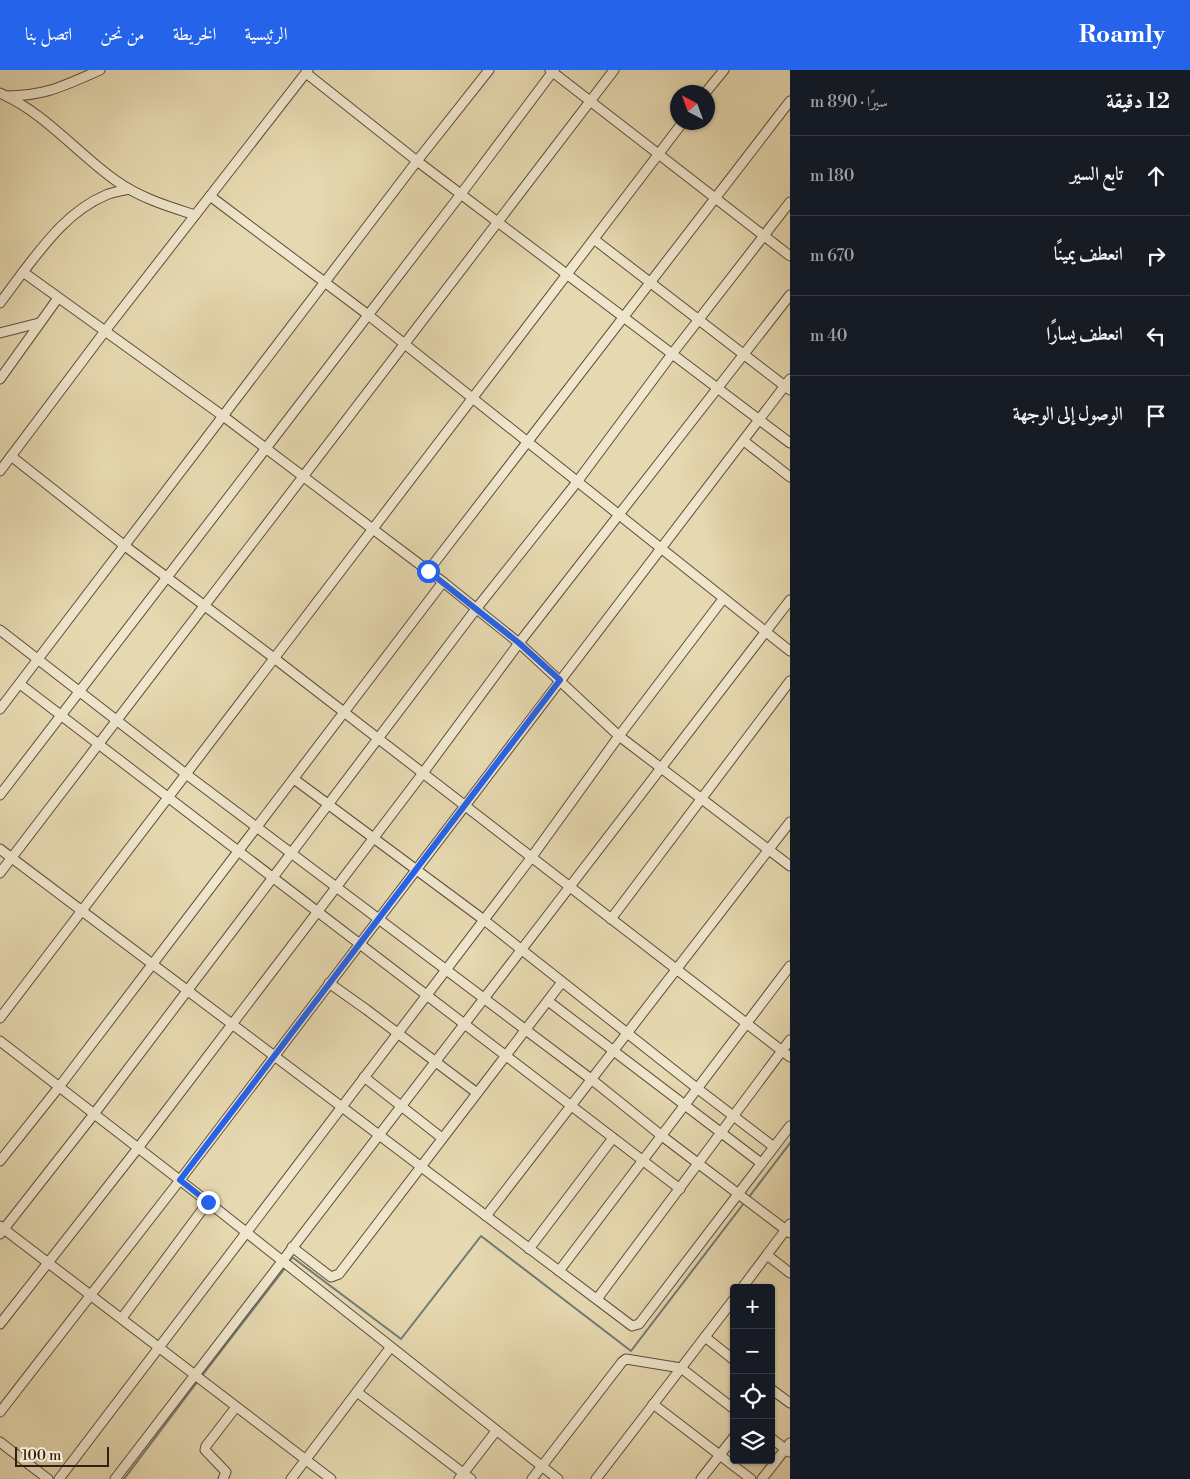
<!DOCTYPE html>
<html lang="ar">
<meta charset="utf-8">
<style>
:root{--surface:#171b24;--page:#242831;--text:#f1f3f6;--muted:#9ea1a6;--line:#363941;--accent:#2563eb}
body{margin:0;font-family:"Libre Bodoni",Amiri,serif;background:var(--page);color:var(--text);direction:rtl}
.controls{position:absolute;right:15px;bottom:15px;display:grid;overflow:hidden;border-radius:5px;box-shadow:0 1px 4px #0004}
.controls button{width:45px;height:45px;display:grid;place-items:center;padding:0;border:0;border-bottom:1px solid var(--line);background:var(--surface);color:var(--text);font:25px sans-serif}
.compass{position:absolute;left:670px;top:15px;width:45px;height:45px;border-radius:50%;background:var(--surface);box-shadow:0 1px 4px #0004;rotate:319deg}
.scale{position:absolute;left:15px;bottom:12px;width:94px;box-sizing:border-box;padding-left:5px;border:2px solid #311f15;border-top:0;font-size:14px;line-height:18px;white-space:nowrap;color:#311f15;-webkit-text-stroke:4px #efe6cc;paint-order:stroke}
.stop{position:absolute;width:15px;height:15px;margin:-11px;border:4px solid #2563eb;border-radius:50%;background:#fff}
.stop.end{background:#2563eb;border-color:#fff;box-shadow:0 1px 5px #0008}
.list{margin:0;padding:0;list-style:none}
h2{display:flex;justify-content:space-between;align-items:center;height:65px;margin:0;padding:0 20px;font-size:21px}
h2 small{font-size:16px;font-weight:400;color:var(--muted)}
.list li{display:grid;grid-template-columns:32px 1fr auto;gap:15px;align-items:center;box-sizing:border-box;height:80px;padding:0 20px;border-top:1px solid var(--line)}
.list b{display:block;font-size:19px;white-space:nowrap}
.list em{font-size:16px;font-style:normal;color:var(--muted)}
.icon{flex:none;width:28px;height:28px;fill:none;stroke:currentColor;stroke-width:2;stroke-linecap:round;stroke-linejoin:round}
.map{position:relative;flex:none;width:790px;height:1409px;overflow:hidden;direction:ltr}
header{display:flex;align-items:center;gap:30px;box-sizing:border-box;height:70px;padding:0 25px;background:var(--accent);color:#fff}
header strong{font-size:24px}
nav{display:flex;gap:28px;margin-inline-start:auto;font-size:18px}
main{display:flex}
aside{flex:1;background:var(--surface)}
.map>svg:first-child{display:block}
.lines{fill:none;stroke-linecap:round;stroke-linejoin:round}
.stream{stroke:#6f7b74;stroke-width:2}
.minor-casing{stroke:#5e4d3c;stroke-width:11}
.minor{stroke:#efe6cc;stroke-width:9}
.route{stroke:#2563eb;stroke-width:6}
</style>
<header>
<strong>Roamly</strong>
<nav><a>الرئيسية</a><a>الخريطة</a><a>من نحن</a><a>اتصل بنا</a></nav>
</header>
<main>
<aside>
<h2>12 دقيقة<small>سيرًا · 890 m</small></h2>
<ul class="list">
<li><svg class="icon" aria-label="ahead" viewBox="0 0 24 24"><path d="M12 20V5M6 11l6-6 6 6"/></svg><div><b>تابع السير</b></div><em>180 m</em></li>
<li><svg class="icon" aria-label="right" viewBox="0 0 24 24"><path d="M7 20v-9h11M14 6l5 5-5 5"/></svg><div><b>انعطف يمينًا</b></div><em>670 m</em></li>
<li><svg class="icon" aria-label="left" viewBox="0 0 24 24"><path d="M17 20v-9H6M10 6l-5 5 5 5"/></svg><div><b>انعطف يسارًا</b></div><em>40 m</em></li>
<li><svg class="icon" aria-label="arrive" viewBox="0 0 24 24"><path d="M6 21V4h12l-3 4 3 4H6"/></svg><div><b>الوصول إلى الوجهة</b></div></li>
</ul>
</aside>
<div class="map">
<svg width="790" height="1409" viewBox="0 0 790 1409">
<rect width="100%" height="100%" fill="#e6d8b0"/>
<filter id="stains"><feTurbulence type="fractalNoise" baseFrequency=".004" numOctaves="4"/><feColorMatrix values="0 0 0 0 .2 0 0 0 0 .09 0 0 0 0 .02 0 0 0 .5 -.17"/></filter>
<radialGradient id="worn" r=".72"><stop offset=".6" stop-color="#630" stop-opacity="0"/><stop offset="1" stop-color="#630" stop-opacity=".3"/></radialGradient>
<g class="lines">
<g class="stream">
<path d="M749 1127 790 1073"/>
<path d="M289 1192 292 1187 401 1269 481 1166 631 1281 744 1133"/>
<path d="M201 1307 285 1198"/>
<path d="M124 1409 198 1311"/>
</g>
<defs>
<g id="minor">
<path d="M550 0 790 186"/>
<path d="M306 3 417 91 790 373"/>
<path d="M706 22 724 0"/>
<path d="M0 23C45 43 76 82 115 110 140 128 167 136 195 145"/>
<path d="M7 26C46 26 65 15 100 0"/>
<path d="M210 126 367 244 790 581"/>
<path d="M595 170 790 320"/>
<path d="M23 202C46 172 70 140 106 125 113 122 122 121 129 119"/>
<path d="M0 233 23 202 223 346 443 512 519 573 619 666 790 796"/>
<path d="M0 263 39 253"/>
<path d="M0 309 58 228"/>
<path d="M744 371 790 407"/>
<path d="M11 386 125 476 274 588 790 987"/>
<path d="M0 401 105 261 308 0"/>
<path d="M428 501 790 31"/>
<path d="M0 560 186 704 591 1009 662 1066 790 1163"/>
<path d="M20 614 680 1119"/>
<path d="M0 639 417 91 489 0"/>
<path d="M294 709 484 850 698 1019 774 1077"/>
<path d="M0 725 461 124 554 0"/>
<path d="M0 779 632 1256 639 1254 790 1056"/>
<path d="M0 803 614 0"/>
<path d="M611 849 790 611"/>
<path d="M329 913 367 940 477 1023"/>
<path d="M548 931 761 1093"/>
<path d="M0 948 683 52"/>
<path d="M0 971 208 1132 558 1409"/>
<path d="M364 1007 442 1068"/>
<path d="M0 1091 59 1017 443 512"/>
<path d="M486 1146 790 752"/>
<path d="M0 1156 331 1409"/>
<path d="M0 1164 94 1044 476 539 577 412 672 284 790 132"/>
<path d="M292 1177 331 1207 339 1204 562 912"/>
<path d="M529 1179 613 1068"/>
<path d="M767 1185 790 1203"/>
<path d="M559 1201 790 896"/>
<path d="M742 1218 790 1154"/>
<path d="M597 1229 790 970"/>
<path d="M122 1248 208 1132"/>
<path d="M0 1254 138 1078 423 703 519 573 790 225"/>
<path d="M705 1267 734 1290"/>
<path d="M771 1319 790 1333"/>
<path d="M357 1322 471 1409"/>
<path d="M653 1334 751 1409"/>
<path d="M0 1342 180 1110 790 309"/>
<path d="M771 1368 789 1382"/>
<path d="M0 1372 48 1409"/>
<path d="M59 1409 531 788 619 666 723 529"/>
<path d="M115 1409 790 530"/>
<path d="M223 1409 226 1402 205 1380 206 1376 236 1337"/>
<path d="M291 1409 390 1278"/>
<path d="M459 1409 496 1361"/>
<path d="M532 1409 622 1292 626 1289 681 1298 734 1339"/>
<path d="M596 1409 734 1229"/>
<path d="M701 1409 734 1367"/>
<path d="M762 1409 790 1373"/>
</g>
</defs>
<use href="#minor" class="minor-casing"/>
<use href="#minor" class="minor"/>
</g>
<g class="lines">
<path class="route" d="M208 1132 180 1110 560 610 519 573 428 501"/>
</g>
<rect width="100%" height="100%" filter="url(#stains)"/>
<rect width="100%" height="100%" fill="url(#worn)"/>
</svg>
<div class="controls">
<button>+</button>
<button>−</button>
<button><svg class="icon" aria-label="locate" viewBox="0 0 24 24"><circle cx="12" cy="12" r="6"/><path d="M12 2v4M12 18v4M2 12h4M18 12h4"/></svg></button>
<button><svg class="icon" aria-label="layers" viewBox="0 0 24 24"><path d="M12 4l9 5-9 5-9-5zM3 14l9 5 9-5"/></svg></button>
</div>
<svg class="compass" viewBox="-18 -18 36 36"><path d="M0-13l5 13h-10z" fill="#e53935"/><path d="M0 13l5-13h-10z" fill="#9ea1a6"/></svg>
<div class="scale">100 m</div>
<div class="stop" style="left:428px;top:501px"></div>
<div class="stop end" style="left:208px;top:1132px"></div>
</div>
</main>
